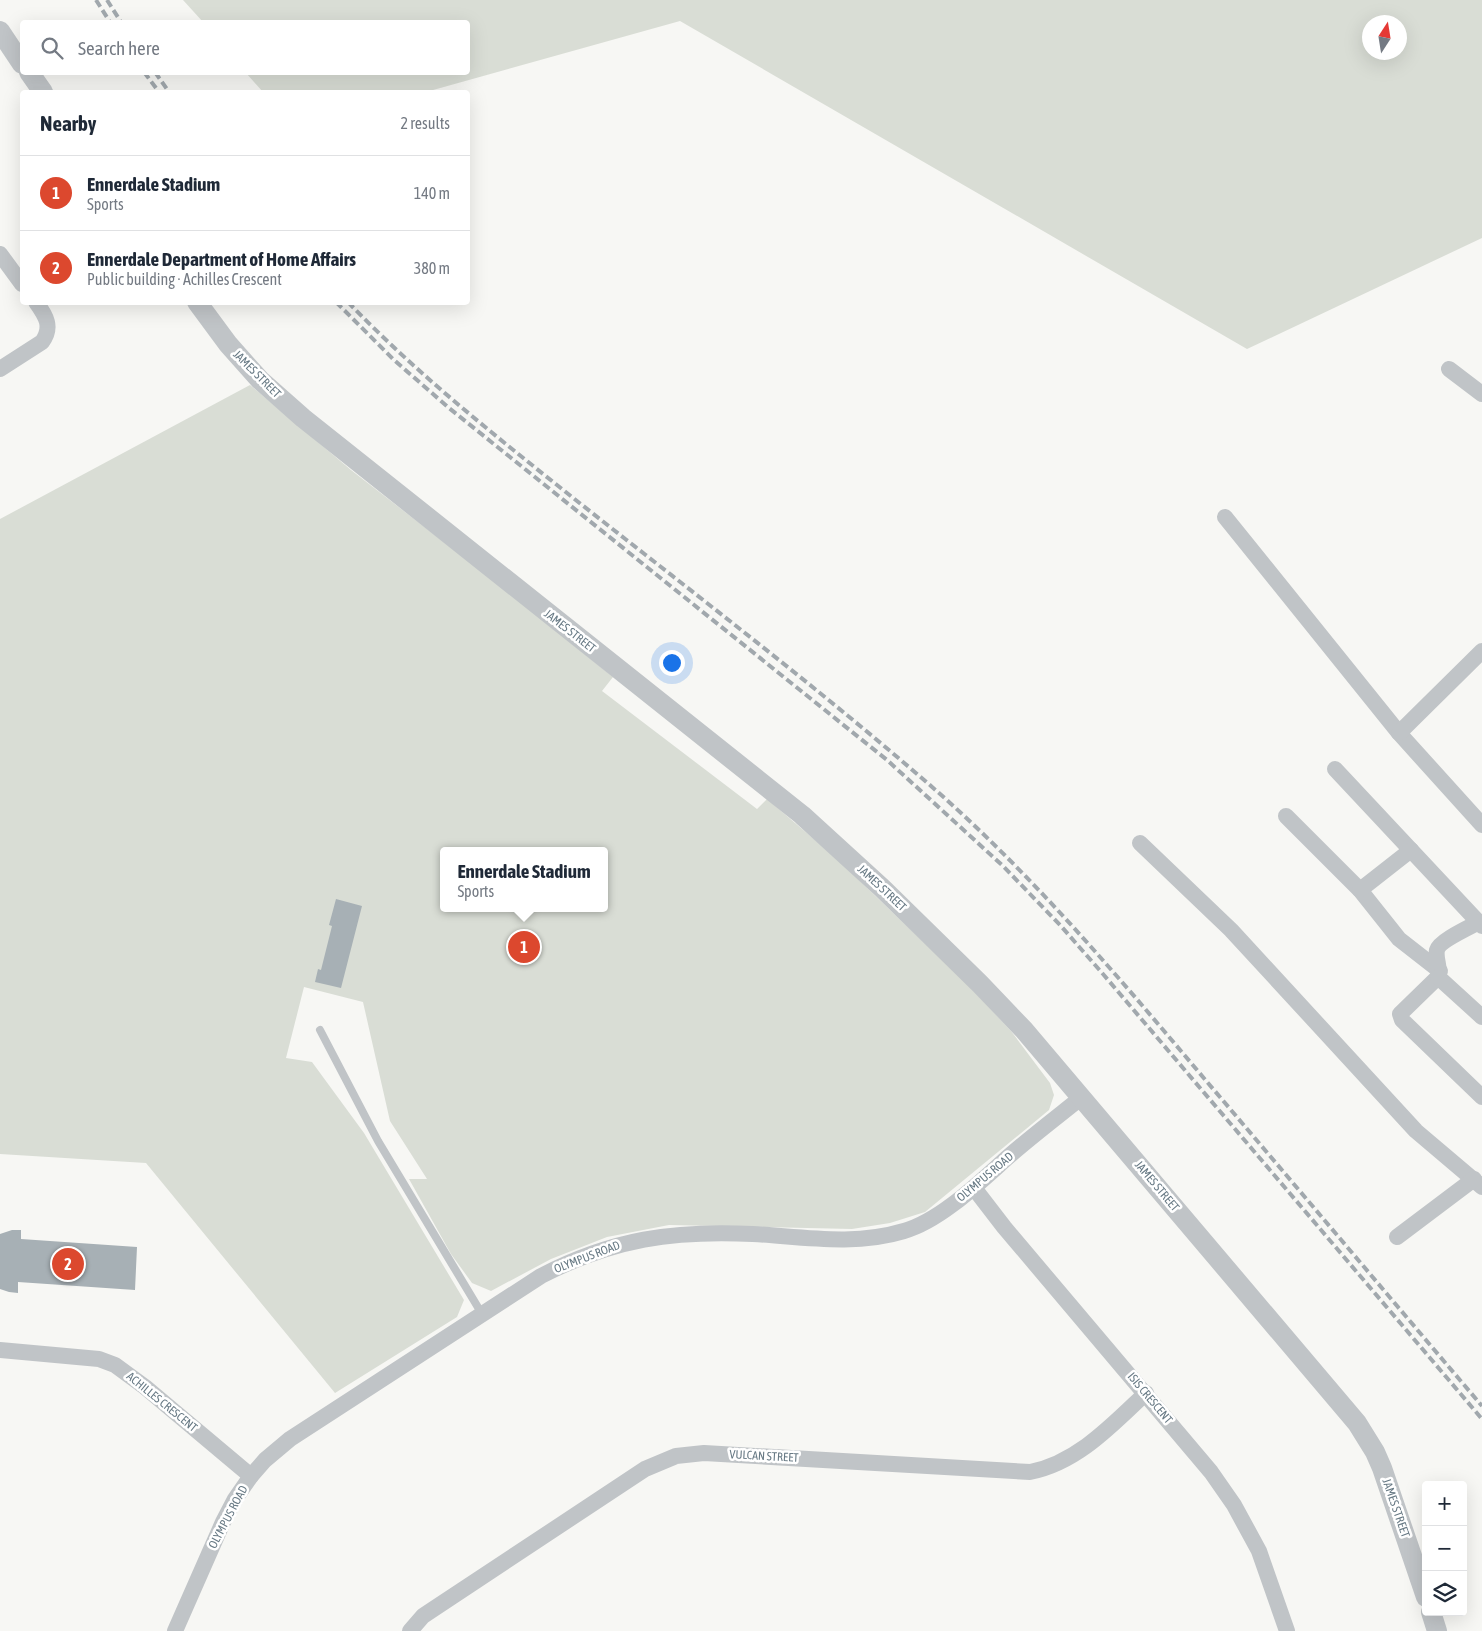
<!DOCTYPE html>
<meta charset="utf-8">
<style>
:root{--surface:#fff;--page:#f2f2f3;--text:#1f2937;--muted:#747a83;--line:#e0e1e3;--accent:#dc482e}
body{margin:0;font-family:"Asap Condensed",sans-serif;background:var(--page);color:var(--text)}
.controls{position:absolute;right:15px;bottom:15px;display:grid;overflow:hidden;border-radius:5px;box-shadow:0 5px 20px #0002}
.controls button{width:45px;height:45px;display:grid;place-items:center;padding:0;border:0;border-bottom:1px solid var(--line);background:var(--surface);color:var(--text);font:25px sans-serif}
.compass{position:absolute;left:1362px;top:15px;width:45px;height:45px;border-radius:50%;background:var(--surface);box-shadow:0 5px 20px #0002;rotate:12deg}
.you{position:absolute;left:671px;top:662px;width:18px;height:18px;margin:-12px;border:4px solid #fff;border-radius:50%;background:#1a73e8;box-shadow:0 0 0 8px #1a73e833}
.badge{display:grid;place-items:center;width:32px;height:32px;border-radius:50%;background:var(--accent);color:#fff;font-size:16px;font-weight:700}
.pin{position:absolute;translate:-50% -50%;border:2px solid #fff;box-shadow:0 1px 5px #0006}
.popup{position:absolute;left:440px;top:847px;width:168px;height:65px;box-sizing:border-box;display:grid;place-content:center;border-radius:5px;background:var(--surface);filter:drop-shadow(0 1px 4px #0005);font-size:16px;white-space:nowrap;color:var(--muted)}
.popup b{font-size:19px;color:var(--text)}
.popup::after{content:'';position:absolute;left:50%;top:100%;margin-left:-10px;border:10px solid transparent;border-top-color:var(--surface)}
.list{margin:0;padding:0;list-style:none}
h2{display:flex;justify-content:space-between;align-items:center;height:65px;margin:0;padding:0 20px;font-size:21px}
h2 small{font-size:16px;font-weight:400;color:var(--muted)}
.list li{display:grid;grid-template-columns:32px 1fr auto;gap:15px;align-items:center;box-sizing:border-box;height:75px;padding:0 20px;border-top:1px solid var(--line)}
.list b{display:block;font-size:19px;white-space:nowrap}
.list p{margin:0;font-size:16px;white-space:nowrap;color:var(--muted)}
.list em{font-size:16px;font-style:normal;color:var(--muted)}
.icon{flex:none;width:28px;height:28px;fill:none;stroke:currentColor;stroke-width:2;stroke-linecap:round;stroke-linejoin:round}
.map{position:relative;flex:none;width:1482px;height:1631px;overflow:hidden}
.search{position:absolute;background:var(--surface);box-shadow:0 5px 20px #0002;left:20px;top:20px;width:450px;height:55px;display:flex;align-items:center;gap:12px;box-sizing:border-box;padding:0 18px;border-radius:5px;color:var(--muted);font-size:19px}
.panel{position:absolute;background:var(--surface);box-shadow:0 5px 20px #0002;left:20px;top:90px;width:450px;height:215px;border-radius:5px}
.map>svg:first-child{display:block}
.green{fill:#d9ddd5;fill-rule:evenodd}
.building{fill:#a7b0b5}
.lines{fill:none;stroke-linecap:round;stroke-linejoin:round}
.service{stroke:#c0c4c7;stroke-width:8}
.minor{stroke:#c0c4c7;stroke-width:16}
.tertiary{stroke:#c0c4c7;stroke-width:20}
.rail{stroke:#a1a8ad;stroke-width:4;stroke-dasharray:8 4;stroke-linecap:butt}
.labels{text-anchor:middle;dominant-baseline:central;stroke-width:5;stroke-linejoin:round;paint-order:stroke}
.street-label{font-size:12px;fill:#677984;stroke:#fff}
</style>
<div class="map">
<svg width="1482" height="1631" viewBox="0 0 1482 1631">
<rect width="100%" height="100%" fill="#f7f7f4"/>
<g class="green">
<path d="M183 0H1482V238L1247 349 680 21 426 92H263L246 73 468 72V22H203ZM1400 22V52H1370V22Z"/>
<path d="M250 385 351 470 490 578 613 677 602 691 757 809 767 799 836 858 969 986 1011 1031 1050 1083 1054 1095 1049 1110 925 1212 890 1223 852 1229 669 1225 607 1237 551 1259 491 1291 472 1283 451 1254 409 1179H427L390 1121 363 1002 304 987 286 1058 312 1062 364 1133 464 1300 457 1317 335 1393 146 1163 0 1154V519ZM444 851H604V908H444Z"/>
</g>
<g class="building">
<path d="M336 899 362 906 341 988 315 982 318 969 321 970 332 926 329 925Z"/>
<path d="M12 1230H21V1239L137 1247 135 1290 18 1282V1293L9 1292 0 1289V1234Z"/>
</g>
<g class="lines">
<path class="service" d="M320 1030 378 1141 482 1314"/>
<g class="minor">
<path d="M0 254 22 284"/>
<path d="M0 369 42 342C53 327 46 316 36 302"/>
<path d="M1449 369 1482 394"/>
<path d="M1225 517 1399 733 1482 825"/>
<path d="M1399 733 1482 651"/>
<path d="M1335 769 1482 926"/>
<path d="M1286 816 1360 890 1399 939 1440 971"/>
<path d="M1140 843 1231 930 1416 1131 1482 1187"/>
<path d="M1360 890 1411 850"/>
<path d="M1479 922C1470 927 1439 941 1437 950 1435 959 1441 967 1438 977L1400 1014 1402 1020 1482 1097"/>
<path d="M1438 977 1482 1017"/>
<path d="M974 1188 1004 1227 1211 1472 1234 1505 1259 1551 1287 1631"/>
<path d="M1397 1237 1474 1179"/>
<path d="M0 1350 99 1359 115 1365 145 1387 251 1476"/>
<path d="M175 1631 223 1522 235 1499 251 1476 265 1460 290 1439 541 1276C612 1239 674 1230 753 1234 804 1237 855 1246 904 1231 940 1221 980 1182 1008 1157 1032 1136 1057 1117 1082 1097"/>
<path d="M410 1631 423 1616 432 1610 645 1469 676 1456 704 1453 1030 1472C1077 1463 1112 1425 1146 1393"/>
</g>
<g class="tertiary">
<path d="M0 31 22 64"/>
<path d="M29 72 43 92"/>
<path d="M197 302 228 344 260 380 303 418 802 815 882 888 980 984 1024 1030 1357 1423 1375 1452 1382 1468 1426 1597"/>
<path d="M1431 1612 1437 1631"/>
</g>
<g class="rail">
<path d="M96 0 110 22"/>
<path d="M107 0 121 22"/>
<path d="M144 72 159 92"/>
<path d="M155 72 169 92"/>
<path d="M336 302 394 360 449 408 887 760 1003 866 1060 925 1103 974 1482 1419"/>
<path d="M348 302C418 375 498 438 577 501 696 595 817 687 931 786 1034 876 1121 980 1208 1083 1300 1191 1391 1299 1482 1406"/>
</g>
</g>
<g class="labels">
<g class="street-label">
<text transform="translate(257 374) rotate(45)">JAMES STREET</text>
<text transform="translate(570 631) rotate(38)">JAMES STREET</text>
<text transform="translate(882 888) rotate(43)">JAMES STREET</text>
<text transform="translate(985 1177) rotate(-40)">OLYMPUS ROAD</text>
<text transform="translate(1157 1186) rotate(50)">JAMES STREET</text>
<text transform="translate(587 1257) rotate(-21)">OLYMPUS ROAD</text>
<text transform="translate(1150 1398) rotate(50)">ISIS CRESCENT</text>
<text transform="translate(162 1402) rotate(39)">ACHILLES CRESCENT</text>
<text transform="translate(764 1456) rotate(3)">VULCAN STREET</text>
<text transform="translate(1396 1508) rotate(71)">JAMES STREET</text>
<text transform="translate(228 1517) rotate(-62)">OLYMPUS ROAD</text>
</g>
</g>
</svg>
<div class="controls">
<button>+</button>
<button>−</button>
<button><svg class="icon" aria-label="layers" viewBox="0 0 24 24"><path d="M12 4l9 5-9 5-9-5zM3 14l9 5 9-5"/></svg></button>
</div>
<svg class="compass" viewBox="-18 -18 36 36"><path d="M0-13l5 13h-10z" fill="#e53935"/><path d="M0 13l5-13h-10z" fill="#747a83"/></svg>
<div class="you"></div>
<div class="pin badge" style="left:524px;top:947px">1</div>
<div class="popup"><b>Ennerdale Stadium</b>Sports</div>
<div class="pin badge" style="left:68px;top:1264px">2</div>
<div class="search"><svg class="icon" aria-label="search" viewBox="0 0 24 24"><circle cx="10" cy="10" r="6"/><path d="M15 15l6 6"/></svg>Search here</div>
<section class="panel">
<h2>Nearby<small>2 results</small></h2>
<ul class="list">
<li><span class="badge">1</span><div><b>Ennerdale Stadium</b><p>Sports</p></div><em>140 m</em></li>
<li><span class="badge">2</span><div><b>Ennerdale Department of Home Affairs</b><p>Public building · Achilles Crescent</p></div><em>380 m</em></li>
</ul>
</section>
</div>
